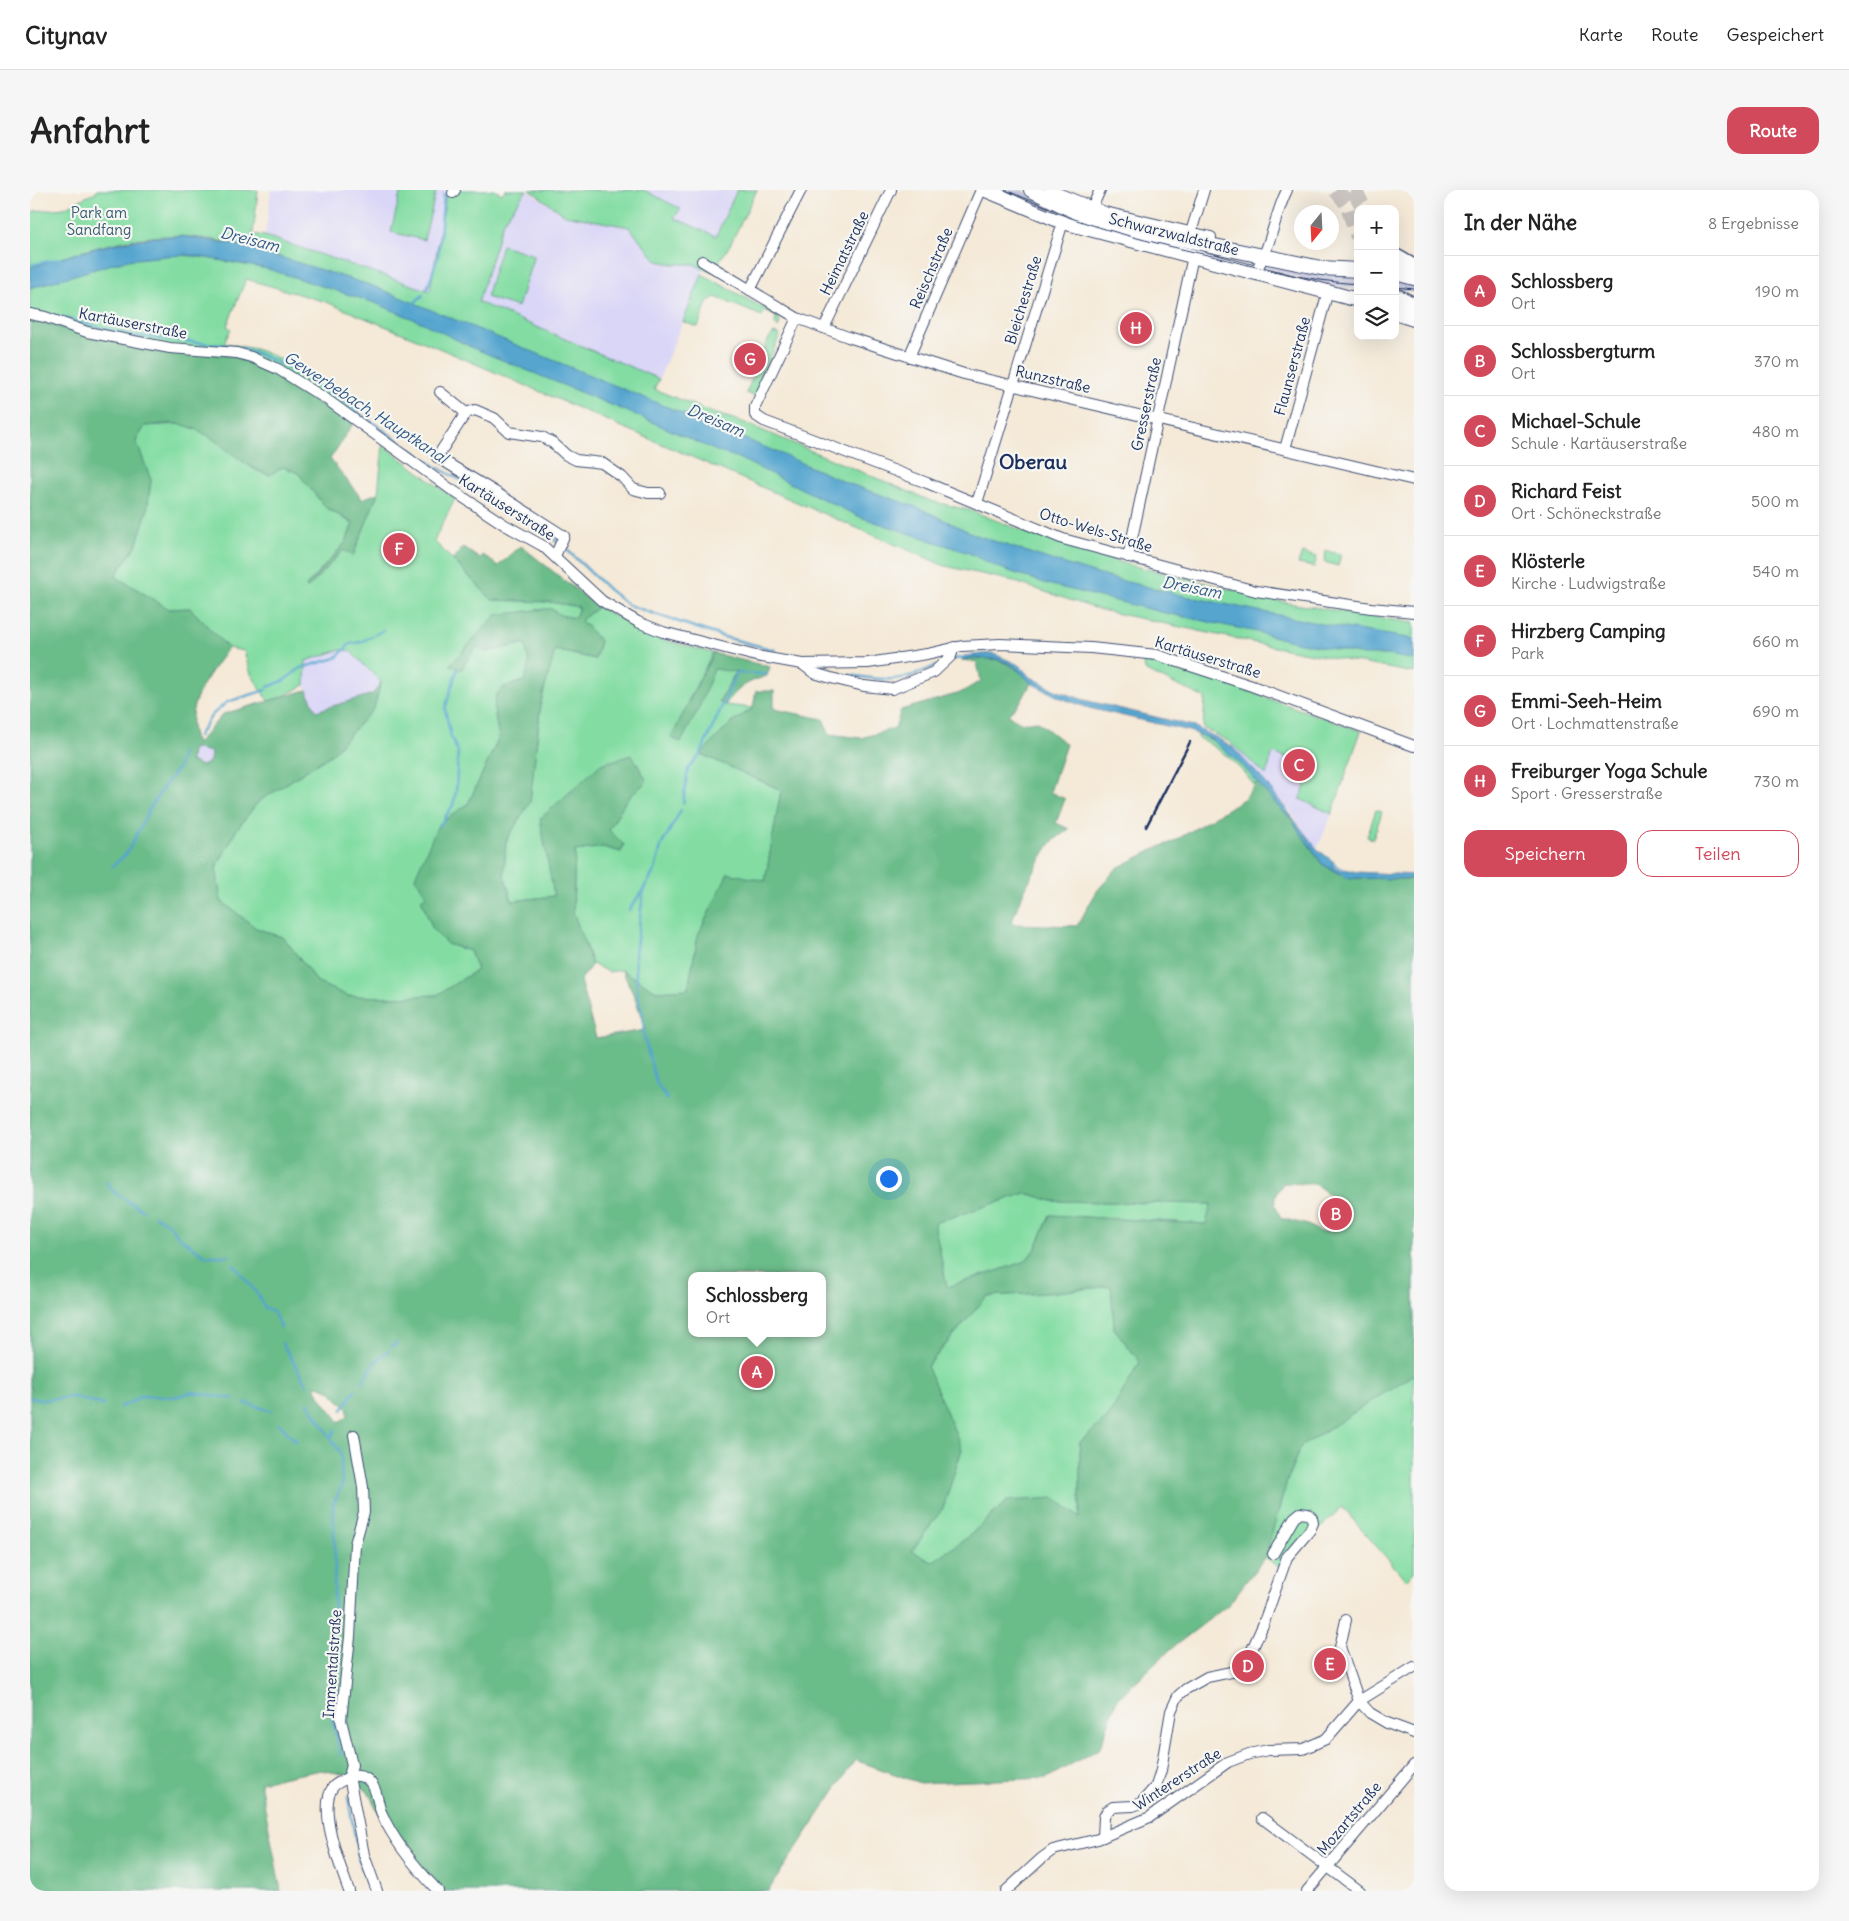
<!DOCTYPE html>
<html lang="de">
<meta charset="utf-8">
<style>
:root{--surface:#fff;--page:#f6f6f6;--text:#222;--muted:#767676;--line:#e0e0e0;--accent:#d1495b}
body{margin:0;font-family:Delius,sans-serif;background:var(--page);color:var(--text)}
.controls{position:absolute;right:15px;top:15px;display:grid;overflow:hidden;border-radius:10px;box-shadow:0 5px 20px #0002}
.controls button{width:45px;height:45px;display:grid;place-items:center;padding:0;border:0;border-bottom:1px solid var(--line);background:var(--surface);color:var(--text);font:25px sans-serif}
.compass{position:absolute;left:1264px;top:15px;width:45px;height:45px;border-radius:50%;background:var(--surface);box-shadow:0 5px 20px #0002;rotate:198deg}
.you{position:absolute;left:858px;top:988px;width:18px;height:18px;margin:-12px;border:4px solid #fff;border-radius:50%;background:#1a73e8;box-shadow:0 0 0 8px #1a73e833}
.badge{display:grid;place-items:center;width:32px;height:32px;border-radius:50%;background:var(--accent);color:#fff;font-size:16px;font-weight:700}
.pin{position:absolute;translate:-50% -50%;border:2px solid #fff;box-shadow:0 1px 5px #0006}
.popup{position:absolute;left:658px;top:1082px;width:138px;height:65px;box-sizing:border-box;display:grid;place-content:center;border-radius:10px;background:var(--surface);filter:drop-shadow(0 1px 4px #0005);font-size:16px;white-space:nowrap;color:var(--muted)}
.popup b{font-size:19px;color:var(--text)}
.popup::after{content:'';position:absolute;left:50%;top:100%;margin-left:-10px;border:10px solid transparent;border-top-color:var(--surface)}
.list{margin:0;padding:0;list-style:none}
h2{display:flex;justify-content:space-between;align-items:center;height:65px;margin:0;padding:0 20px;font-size:21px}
h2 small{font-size:16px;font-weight:400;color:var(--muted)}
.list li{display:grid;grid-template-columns:32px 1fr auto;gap:15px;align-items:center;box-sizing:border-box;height:70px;padding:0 20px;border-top:1px solid var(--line)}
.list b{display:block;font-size:19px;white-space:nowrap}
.list p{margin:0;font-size:16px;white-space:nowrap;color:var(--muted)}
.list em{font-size:16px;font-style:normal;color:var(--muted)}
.actions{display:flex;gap:10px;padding:15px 20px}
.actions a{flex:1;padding:11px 0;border:1px solid var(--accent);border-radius:15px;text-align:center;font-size:18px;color:var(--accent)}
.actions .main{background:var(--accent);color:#fff}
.icon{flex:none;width:28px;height:28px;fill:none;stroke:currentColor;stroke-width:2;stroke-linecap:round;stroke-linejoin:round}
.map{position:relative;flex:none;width:1384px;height:1701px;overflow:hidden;border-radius:15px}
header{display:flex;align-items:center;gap:30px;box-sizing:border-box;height:70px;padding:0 25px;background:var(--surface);border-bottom:1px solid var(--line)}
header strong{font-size:24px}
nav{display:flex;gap:28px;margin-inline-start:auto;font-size:18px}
.intro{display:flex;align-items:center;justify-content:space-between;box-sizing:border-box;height:120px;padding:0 30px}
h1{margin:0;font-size:35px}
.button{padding:12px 22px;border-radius:15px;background:var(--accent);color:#fff;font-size:18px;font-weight:700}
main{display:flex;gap:30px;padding:0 30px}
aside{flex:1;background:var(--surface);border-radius:15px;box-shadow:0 5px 20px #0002}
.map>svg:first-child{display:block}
.built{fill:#dad6f7}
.industrial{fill:#c0c2dd}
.green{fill:#83dda3;stroke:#4f8680}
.forest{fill:#6abc89;stroke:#427674;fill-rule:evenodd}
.water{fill:#55a5cf;stroke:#386a96}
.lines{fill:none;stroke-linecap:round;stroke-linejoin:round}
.stream{stroke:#55a5cf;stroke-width:2.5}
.trunk-tunnel{stroke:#c9c4bf;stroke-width:16;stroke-dasharray:16 8;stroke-linecap:butt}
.minor-casing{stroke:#3c4b70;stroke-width:12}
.secondary-casing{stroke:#3c4b70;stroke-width:16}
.trunk-casing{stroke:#3c4b70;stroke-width:19}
.minor{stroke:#fff;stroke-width:10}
.secondary{stroke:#fff;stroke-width:14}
.trunk{stroke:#fff;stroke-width:16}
.tram{stroke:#1b2f5e;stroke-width:1}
.rail{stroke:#1b2f5e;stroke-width:2.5}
.labels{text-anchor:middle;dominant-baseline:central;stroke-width:4.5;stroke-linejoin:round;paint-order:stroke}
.park-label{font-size:15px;fill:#355a6f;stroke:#f6f6f2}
.street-label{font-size:15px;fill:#1b2f5e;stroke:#f6f6f2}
.water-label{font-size:16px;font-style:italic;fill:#2f5886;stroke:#f6f6f2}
.district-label{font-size:20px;font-weight:bold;fill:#1b2f5e;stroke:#f6f6f2}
</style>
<header>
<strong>Citynav</strong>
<nav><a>Karte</a><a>Route</a><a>Gespeichert</a></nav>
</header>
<div class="intro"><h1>Anfahrt</h1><a class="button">Route</a></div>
<main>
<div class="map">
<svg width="1384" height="1701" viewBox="0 0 1384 1701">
<rect width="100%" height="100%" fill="#f6f6f2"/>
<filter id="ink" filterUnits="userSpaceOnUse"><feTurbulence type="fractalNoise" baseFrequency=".02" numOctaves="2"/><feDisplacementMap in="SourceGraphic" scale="10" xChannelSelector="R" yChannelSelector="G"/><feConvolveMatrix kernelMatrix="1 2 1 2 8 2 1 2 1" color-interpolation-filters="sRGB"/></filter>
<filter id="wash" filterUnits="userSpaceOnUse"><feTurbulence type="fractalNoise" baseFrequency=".0096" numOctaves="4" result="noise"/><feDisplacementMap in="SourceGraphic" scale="20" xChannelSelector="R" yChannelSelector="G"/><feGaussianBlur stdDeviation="1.12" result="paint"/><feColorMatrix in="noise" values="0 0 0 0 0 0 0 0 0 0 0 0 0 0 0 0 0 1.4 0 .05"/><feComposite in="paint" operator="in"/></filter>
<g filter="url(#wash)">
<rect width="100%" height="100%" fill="#f5e9d7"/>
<g class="built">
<path d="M241 0H420L416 6 401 102 235 46Z"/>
<path d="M497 0 535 25 599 37 627 71 643 74H663L675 78 629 189 447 112 473 32Z"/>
<path d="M614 0H707L686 46 644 28 650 19Z"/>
<path d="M310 460 320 461 351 492 343 504 286 521 275 495 276 471Z"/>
<path d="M1220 502 1331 541 1302 624 1287 659 1261 622 1235 592 1202 557Z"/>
<path d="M163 558 181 562 180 571 172 576 160 571Z"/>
</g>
<g class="industrial">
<path d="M966 0H992L1017 13 1328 85V99L1300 96 1033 28Z"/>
<path d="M1365 88 1384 91V102L1365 101Z"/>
</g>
<g class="green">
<path d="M67 0H228L223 44 235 46 400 101 416 6 420 0H464L472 4 475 0H497L473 32 448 112 629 189 624 199 683 223 710 231 901 311 942 321 993 341 1096 374 1258 413 1384 433V483L1245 457 1070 420 979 390 915 376 411 159 296 112 216 89 197 136 201 139 194 153C205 155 215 157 225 159 259 169 302 201 330 222L323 234 97 155 0 130V98C44 82 115 60 161 66 180 68 199 72 218 75L222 57C198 53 174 47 149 46 99 44 47 63 0 78V25L4 21 34 18 66 2Z"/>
<path d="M371 0 406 1 394 50 361 42Z"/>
<path d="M500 0H614L651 19 644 28 686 46 707 0H727L700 55 682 82 663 74H643L627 71 599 37 535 25Z"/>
<path d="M472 55 504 65 488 117 456 107Z"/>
<path d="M672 84 748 126 750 132 748 138 745 134 746 126 734 121 732 126 685 107 680 110H678L668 137 653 132Z"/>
<path d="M744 143 750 145 724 206 716 203 739 148Z"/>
<path d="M152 234 175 242 227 281 240 285 253 276 268 283 295 317 323 334 316 352 276 396 278 398 313 360 323 365 348 303 353 255 425 309 404 351 462 410 520 412 549 416 545 428 530 425 522 419 496 422 420 474 431 479 446 457 456 462 496 453 500 474 494 491 474 497 464 519 469 548 438 614 408 635 396 706 417 754 440 761 447 780 407 805 368 807 318 806 288 793 254 748 226 738 191 711 186 678 207 639 228 612 302 564 344 518 351 492 320 461 310 460 276 471 275 495 252 507 238 511 221 484 214 461 198 458 160 418 139 419 85 386 106 356 117 321 121 290 106 251 115 236Z"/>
<path d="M1296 361 1311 364 1308 376 1294 372Z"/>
<path d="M1272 363 1287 367 1284 377 1268 374Z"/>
<path d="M568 417 626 448 683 463 658 511 677 496 684 479 706 481 689 512 695 515 723 518 699 535 671 564 751 600 735 692 668 745 658 799 626 801 592 780 579 782 562 774 543 722 545 661 573 657 591 662 594 655 579 640 596 610 617 591 571 574 524 706 482 711 474 684 476 651 500 612 511 512 525 460 565 469 570 451 551 430Z"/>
<path d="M1112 471 1154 475 1220 502 1331 541 1302 624 1270 609 1282 577 1243 563 1236 585 1198 551 1173 538 1175 508 1116 481Z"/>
<path d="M1168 544C1193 553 1210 573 1228 591L1224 595C1209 575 1190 558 1168 548Z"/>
<path d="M1346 620 1352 622 1343 649 1337 647Z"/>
<path d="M996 1003 1022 1011 1181 1014 1177 1034 1020 1025 1005 1060 994 1072 917 1098 904 1033Z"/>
<path d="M1082 1096 1084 1138 1110 1172 1078 1228 1050 1252V1329L977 1311 937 1348 902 1372 881 1361 913 1318 932 1259 897 1177 957 1106 1016 1103Z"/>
<path d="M1384 1184V1382L1376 1390 1312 1317 1249 1377 1235 1367 1257 1291 1270 1257Z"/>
</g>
<g class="forest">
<path d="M0 130 97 155 205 167 244 182 301 218 323 234 300 269 332 309 348 303 323 366 313 360 278 398 276 397 316 352 323 333 295 317 268 283 253 277 240 285C207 276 188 244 154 235 143 232 127 235 115 236L106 251 121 290 117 321 106 356 85 386 139 419 160 418 198 458C178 488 150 517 167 554L193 524 277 500 286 521 343 504 351 492 344 518 302 564 228 612 207 639 186 678 191 711 226 738 254 748 288 793 318 806 368 807 407 805 447 780 440 761 417 754 403 740 391 709 396 706 385 687 408 635 438 614 469 548 464 519 466 505 474 497 494 491 499 474 495 453 456 462 446 457 431 480 420 475 466 425 514 419H522L530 425 545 428 549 417 520 412 462 410 423 370 433 357 450 369 453 365 468 376 491 356 568 417 551 430 570 451 565 469 525 460 511 512 500 612 476 651 474 684 482 711 524 706 510 629 571 574 602 565 617 591 596 610 579 640 594 655 591 662 573 657 545 661 543 722 562 774 550 791 566 848 615 840 606 810 592 780 626 801 658 799 668 745 698 683 735 691 751 600 671 564 699 535 723 518 726 501H744V519L793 529 799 544 831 548 865 538 871 520 930 503 951 491 947 472 932 470C950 466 972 468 986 479 992 483 996 488 1001 493L992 510 978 525 992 533 1007 531 1036 554 1020 602 1035 609 1026 633 1039 639C1034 643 1028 647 1023 651 1013 661 983 720 982 734L1047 736 1067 701 1087 678 1129 657 1143 652 1215 608 1228 591 1251 620 1260 627 1292 674 1317 688 1384 689V1184L1270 1257 1257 1291 1235 1367 1198 1415 1142 1458 1087 1509 1070 1558 1017 1588 890 1593 825 1570 738 1701H403L364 1652 338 1602 317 1585 291 1580 230 1592 251 1701H0ZM163 558 181 562 180 571 172 576 160 571ZM1254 993 1285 994 1307 1010 1316 1014 1318 1018 1316 1032 1310 1038 1299 1042H1290L1278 1035 1251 1028C1243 1012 1241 1007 1254 993ZM996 1003 1022 1011 1181 1014 1176 1034 1020 1025 1005 1060 994 1072 917 1097 904 1033ZM662 1086H792V1143H662ZM1081 1096 1084 1138 1110 1172 1078 1227 1050 1252V1328L1025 1308 977 1311 937 1348 902 1372 882 1361 913 1318 932 1259 897 1176 957 1106 1016 1103ZM285 1195 299 1200 318 1220V1226L309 1232C301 1219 289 1210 285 1195Z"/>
<path d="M683 463 740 477 737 486C715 493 710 496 695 515L689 512 706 482 684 479 668 520 651 552 641 548Z"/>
</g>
<g class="water">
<path d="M150 46 222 57 240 64 343 96 749 263 817 293 889 318 946 345 1015 368 1077 387 1155 406 1302 436 1384 449V470L1359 465H1334L1266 452 1222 441 1131 422 1017 394 967 377 939 363 830 327 706 267 689 262 613 228 443 158 393 133 345 113 238 79 160 65 136 66 96 70 0 98V78C49 62 98 47 150 46Z"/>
<path d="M962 463 989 475 999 486 1025 500 1054 510 1163 536 1189 549 1202 557 1235 592 1287 659 1304 672 1302 676 1312 682 1314 679 1326 682 1384 685V689L1317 688 1292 674 1260 627 1251 620 1213 576 1181 549 1159 541 1059 518 1031 508 1001 493 986 478 978 473 966 469 942 468 932 470 934 466Z"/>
</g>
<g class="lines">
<g class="stream">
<path d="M0 75 29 69 30 72"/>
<path d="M397 99 408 66 414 4"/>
<path d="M383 114 393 105"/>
<path d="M30 127 99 145 200 156 224 162 255 176 307 208 405 276 457 305 505 336"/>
<path d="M520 347 529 353"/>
<path d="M533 356 579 400 598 415 694 447 745 460"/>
<path d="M924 469 936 467"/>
<path d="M819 485C855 491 871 493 905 476"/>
<path d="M238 497 253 491 271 478 306 468 320 454 331 452 354 440"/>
<path d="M168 546 182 525 197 512 236 500"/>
<path d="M653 613 658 579 670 565 706 485 707 483 736 484"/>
<path d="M409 637 423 615 426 602 428 562 421 547 415 519 427 480"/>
<path d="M1301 673 1316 681"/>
<path d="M83 676 97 663 118 622 132 599 148 578 152 563"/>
<path d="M599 720 613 700"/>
<path d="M637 909 626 892 614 847 613 826 607 803 605 764 614 698 625 680 631 656 651 620"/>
<path d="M76 992 85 1003 114 1021"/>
<path d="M125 1026 139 1034 149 1047 176 1066H199"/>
<path d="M204 1075 229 1106 234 1117 243 1122 251 1137"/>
<path d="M252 1153 277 1195"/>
<path d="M362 1157 366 1153"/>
<path d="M333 1192 345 1172 358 1161"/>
<path d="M0 1208 12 1210 44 1207 73 1215"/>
<path d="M215 1213 242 1221"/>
<path d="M278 1213 311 1263 312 1296 303 1314 305 1364 301 1525 311 1565"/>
<path d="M90 1217 104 1211 110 1206 146 1207 162 1202 205 1209"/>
<path d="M312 1220 325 1200"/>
<path d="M249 1234 267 1252"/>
<path d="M301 1248 305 1240"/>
<path d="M318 1607 329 1670 340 1701"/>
</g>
</g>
</g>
<g filter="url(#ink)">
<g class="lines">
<g class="trunk-tunnel">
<path d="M1306 0 1317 13 1328 47"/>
<path d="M1323 0 1329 9 1334 19"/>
</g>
<defs>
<g id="minor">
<path d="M1020 0 1075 22 1181 47"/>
<path d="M423 3 425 0"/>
<path d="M1062 18 1070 0"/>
<path d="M1161 42 1174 0"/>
<path d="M672 71 767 128 818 147 934 184 1384 290"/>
<path d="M1225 82C1241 58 1244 26 1257 0"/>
<path d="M720 100 771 0"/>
<path d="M0 124 15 127 57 142 140 158 207 163 221 167 248 179 296 209 419 298 475 335 513 356 572 411 608 432 633 442 726 466 772 474 838 473 897 464 932 456 970 454 1061 458 1127 465 1222 496 1384 556"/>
<path d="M767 128 725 217V225L734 231 897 293 1033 349 1226 401 1341 418 1384 422"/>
<path d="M794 138 861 0"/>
<path d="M879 167 951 0"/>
<path d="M410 202 436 223"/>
<path d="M1255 259 1298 101"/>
<path d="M947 313 1033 32"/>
<path d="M525 366 534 346 465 302 407 267 436 223 445 220 464 228 479 242 512 247 523 253 536 265 546 270 572 273 592 287 603 299 618 303H630"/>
<path d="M1098 367 1163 66"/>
<path d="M772 474 784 483 801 488 834 496 862 499 904 482 921 466 924 457"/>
<path d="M324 1245 333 1297 334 1322 325 1354 320 1447 311 1530 322 1575 319 1586 334 1665 347 1701"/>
<path d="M1316 1430 1310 1457 1329 1511 1340 1523 1357 1533 1384 1543"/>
<path d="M1232 1628 1330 1701"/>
<path d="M1073 1647 1074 1627 1077 1621 1083 1617 1103 1616 1111 1613 1126 1596 1131 1580 1141 1521 1148 1506 1156 1499 1177 1487 1206 1481 1216 1473 1233 1435 1257 1367 1280 1340 1283 1333 1282 1328 1278 1324 1270 1323 1264 1328 1243 1364"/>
<path d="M319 1701C311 1678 287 1619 303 1597 305 1594 312 1591 315 1589 323 1584 334 1585 340 1592 348 1600 347 1614 352 1624 364 1652 387 1679 408 1701"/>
<path d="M976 1701 1012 1668 1023 1660 1068 1649 1120 1627 1198 1572 1219 1564 1238 1560 1273 1559 1296 1549 1329 1511 1384 1477"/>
<path d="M1277 1701 1384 1575"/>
</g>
<g id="secondary">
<path d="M956 0 1033 32 1328 110"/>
<path d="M1001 0 1046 22 1122 43 1291 78 1328 80"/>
<path d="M1365 83 1384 88"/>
<path d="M1365 123 1384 129"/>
</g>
<g id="trunk">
<path d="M1365 67 1384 78"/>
<path d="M1368 108 1384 116"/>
</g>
</defs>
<use href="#minor" class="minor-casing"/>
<use href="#secondary" class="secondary-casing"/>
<use href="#trunk" class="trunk-casing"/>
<use href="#minor" class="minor"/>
<use href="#secondary" class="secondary"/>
<use href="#trunk" class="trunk"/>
<g class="tram">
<path d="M975 0C1040 33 1111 50 1182 66 1230 78 1278 91 1328 94"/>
<path d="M1365 97 1384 99"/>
</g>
<path class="rail" d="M1116 637 1160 552"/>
</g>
</g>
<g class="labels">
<g class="park-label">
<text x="69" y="22">Park am<tspan x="69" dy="17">Sandfang</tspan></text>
</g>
<g class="street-label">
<text transform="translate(1144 44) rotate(14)">Schwarzwaldstraße</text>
<text transform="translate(814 63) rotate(-64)">Heimatstraße</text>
<text transform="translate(901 78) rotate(-67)">Reischstraße</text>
<text transform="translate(993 110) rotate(-73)">Bleichestraße</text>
<text transform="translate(103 133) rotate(11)">Kartäuserstraße</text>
<text transform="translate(1262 176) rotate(-75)">Flaunserstraße</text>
<text transform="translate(1023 189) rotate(13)">Runzstraße</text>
<text transform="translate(1116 214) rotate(-78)">Gresserstraße</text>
<text transform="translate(477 317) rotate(32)">Kartäuserstraße</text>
<text transform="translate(1066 340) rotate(17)">Otto-Wels-Straße</text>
<text transform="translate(1178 467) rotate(17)">Kartäuserstraße</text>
<text transform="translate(302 1474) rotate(-86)">Immentalstraße</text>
<text transform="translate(1147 1589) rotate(-33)">Wintererstraße</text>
<text transform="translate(1319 1628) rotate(-50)">Mozartstraße</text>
</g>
<g class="water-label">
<text transform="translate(220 49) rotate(14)">Dreisam</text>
<text transform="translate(336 217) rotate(33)">Gewerbebach, Hauptkanal</text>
<text transform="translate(686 230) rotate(23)">Dreisam</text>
<text transform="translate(1162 397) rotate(11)">Dreisam</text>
</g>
<g class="district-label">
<text x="1003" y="271">Oberau</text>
</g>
</g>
</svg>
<div class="controls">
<button>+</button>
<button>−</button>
<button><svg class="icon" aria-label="layers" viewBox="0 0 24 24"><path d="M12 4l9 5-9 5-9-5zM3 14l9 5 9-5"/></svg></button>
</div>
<svg class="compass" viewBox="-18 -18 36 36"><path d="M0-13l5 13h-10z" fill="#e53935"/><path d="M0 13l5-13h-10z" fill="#767676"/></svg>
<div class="you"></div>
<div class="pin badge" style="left:727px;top:1182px">A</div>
<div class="popup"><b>Schlossberg</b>Ort</div>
<div class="pin badge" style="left:1306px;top:1024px">B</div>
<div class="pin badge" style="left:1269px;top:575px">C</div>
<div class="pin badge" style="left:1218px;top:1476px">D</div>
<div class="pin badge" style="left:1300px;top:1474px">E</div>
<div class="pin badge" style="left:369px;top:359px">F</div>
<div class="pin badge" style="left:720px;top:169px">G</div>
<div class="pin badge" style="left:1106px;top:138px">H</div>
</div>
<aside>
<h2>In der Nähe<small>8 Ergebnisse</small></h2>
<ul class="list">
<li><span class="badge">A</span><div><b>Schlossberg</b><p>Ort</p></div><em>190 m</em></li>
<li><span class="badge">B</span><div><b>Schlossbergturm</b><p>Ort</p></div><em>370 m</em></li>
<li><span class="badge">C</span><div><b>Michael-Schule</b><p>Schule · Kartäuserstraße</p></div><em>480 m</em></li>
<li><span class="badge">D</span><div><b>Richard Feist</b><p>Ort · Schöneckstraße</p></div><em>500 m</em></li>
<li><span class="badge">E</span><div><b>Klösterle</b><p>Kirche · Ludwigstraße</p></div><em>540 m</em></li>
<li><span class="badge">F</span><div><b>Hirzberg Camping</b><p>Park</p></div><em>660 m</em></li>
<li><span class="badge">G</span><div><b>Emmi-Seeh-Heim</b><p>Ort · Lochmattenstraße</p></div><em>690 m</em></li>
<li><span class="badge">H</span><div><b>Freiburger Yoga Schule</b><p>Sport · Gresserstraße</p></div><em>730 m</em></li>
</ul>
<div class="actions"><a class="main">Speichern</a><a>Teilen</a></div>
</aside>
</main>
